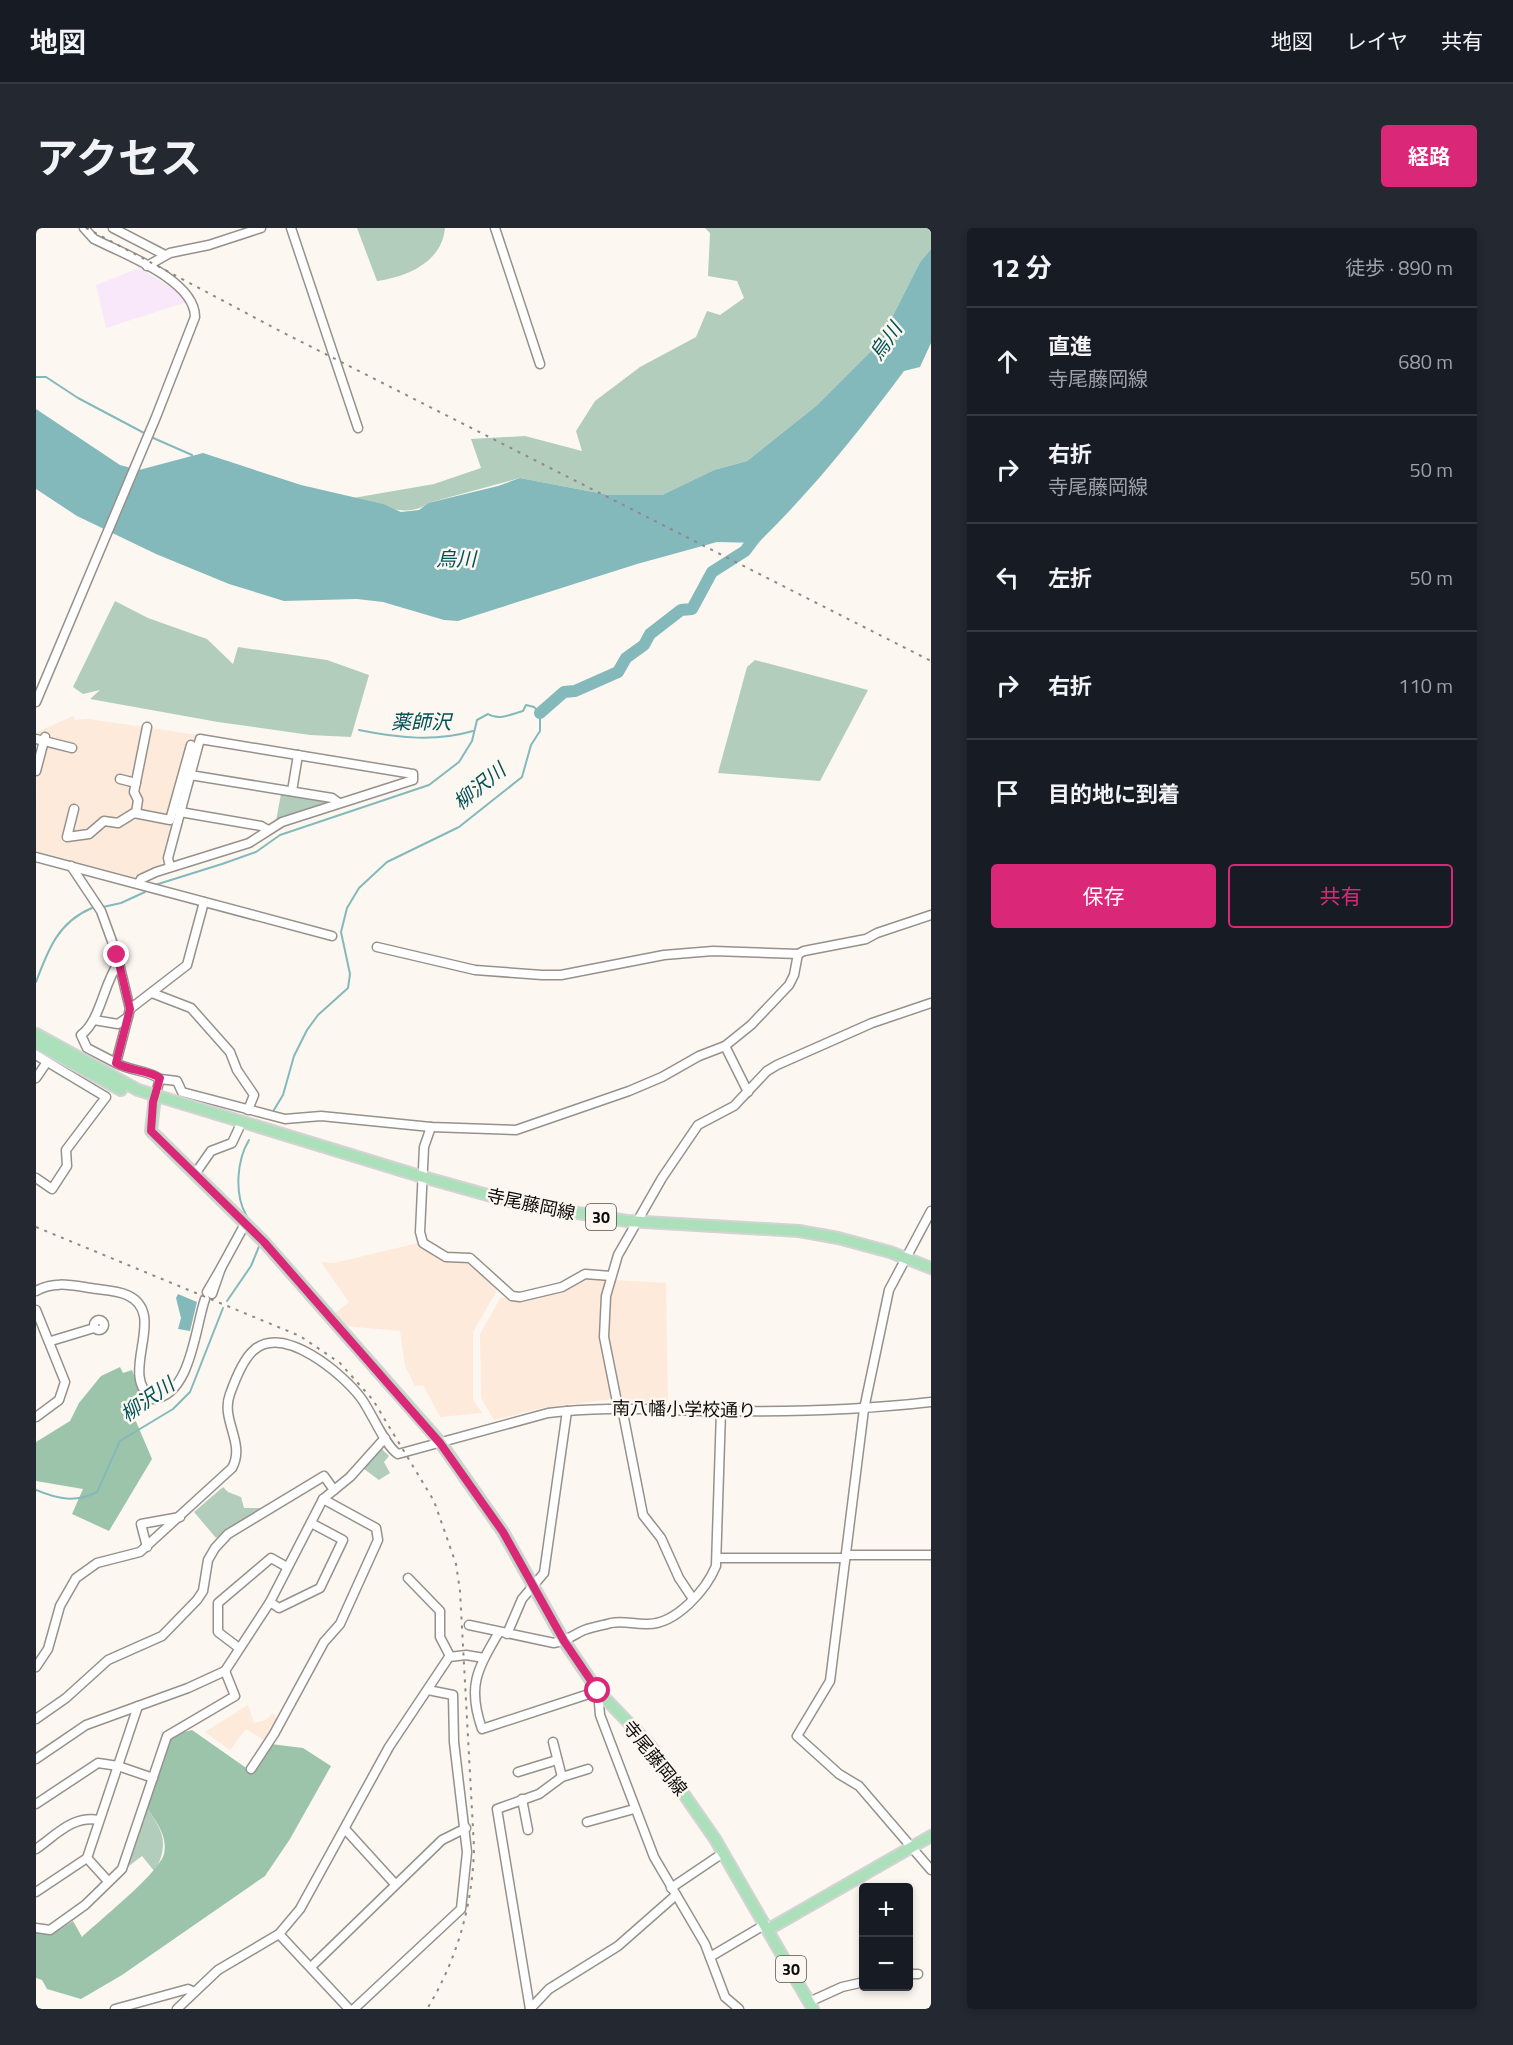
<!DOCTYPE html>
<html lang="ja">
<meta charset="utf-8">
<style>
:root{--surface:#171b24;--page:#242831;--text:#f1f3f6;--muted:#9ea1a6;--line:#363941;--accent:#db2777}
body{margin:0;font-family:"Titillium Web","Noto Sans JP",sans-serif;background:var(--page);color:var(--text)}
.controls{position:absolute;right:18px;bottom:18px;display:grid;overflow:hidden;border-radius:6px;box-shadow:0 3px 9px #0003}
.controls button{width:54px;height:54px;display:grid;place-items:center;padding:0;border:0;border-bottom:2px solid var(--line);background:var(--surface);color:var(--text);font:30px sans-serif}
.stop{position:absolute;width:18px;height:18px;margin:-14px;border:4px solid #db2777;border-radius:50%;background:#fff}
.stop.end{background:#db2777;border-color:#fff;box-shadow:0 2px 6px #0008}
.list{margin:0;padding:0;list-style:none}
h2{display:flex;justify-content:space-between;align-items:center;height:78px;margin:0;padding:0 24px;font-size:26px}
h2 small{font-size:20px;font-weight:400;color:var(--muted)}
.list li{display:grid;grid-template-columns:39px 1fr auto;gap:18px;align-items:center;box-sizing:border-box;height:108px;padding:0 24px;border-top:2px solid var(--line)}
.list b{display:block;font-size:22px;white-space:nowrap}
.list p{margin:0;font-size:20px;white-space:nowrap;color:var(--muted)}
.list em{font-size:20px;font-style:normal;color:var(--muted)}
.actions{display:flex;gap:12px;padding:18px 24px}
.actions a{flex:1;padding:14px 0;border:2px solid var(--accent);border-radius:6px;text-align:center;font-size:21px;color:var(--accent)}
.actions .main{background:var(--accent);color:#fff}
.icon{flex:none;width:33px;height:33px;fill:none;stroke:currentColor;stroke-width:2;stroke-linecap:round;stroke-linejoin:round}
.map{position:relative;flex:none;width:895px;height:1781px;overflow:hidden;border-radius:6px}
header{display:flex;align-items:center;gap:36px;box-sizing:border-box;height:84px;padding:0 30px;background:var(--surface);border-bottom:2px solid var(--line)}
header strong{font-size:28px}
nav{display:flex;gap:33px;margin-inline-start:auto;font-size:21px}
.intro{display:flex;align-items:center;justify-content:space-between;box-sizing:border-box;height:144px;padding:0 36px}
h1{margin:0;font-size:42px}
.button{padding:15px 27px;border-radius:6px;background:var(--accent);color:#fff;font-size:21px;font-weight:700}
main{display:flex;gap:36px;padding:0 36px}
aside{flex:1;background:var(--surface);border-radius:6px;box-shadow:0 3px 9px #0003}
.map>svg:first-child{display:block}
.industrial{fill:#f9e8fa}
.education{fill:#fdeada}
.green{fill:#b3cdbc}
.forest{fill:#9cc4ab}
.water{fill:#84b9bb}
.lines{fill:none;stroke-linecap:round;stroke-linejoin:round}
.stream{stroke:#84b9bb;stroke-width:2}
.river{stroke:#84b9bb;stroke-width:12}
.minor-casing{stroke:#96918b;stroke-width:11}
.major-casing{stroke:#d3d3d3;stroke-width:14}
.minor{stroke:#fff;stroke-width:8}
.major{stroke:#ace0bb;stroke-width:10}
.rail{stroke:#8d8985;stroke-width:2;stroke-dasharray:3 6;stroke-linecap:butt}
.route{stroke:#db2777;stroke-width:8}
.labels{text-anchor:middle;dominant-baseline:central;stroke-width:5;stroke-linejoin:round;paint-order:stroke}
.shield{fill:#fdf7f1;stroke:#55524f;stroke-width:1.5}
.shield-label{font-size:16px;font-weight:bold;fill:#0d0b09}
.street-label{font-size:18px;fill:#0d0b09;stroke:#fdf7f1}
.water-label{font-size:20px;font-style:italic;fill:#005256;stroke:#fdf7f1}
</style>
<header>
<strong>地図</strong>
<nav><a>地図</a><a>レイヤ</a><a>共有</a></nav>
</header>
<div class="intro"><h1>アクセス</h1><a class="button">経路</a></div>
<main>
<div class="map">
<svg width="895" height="1781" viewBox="0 0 895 1781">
<rect width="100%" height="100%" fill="#fdf7f1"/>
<path class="industrial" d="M103 40 144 65 151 74 70 100 60 57Z"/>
<g class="education">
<path d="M37 488 39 492 53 491 162 507 125 637 98 649 0 623 1 504Z"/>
<path d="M382 1015 387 1021 409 1033 431 1035 460 1058V1064L437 1104V1172L446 1185 404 1189 387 1157 379 1158 369 1138 364 1103 309 1098 298 1086 313 1074 285 1034 298 1035Z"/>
<path d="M570 1050 566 1070 564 1112 576 1171 506 1180 458 1192 445 1170 444 1106 465 1069 483 1073 529 1062 544 1051Z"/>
<path d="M581 1052 630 1055 632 1175 587 1173 583 1168 571 1110 573 1068 577 1054Z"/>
<path d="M212 1477 218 1495 230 1492 237 1485 243 1493 230 1513 210 1501 194 1522 169 1504Z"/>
</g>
<g class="green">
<path d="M321 0H409C406 34 371 49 341 53Z"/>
<path d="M669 0H895V21L884 34 843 115 780 178 711 233 678 242 626 267H573L484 250 392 275C371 292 341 275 317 270L398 256 445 240 435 211 489 208 546 223 540 203 559 173 604 139 660 109 671 83 684 87 708 70 701 53 672 48 674 5Z"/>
<path d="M79 373 112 390 171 411 197 436 202 419 291 432 333 447 315 509 274 507 182 494 54 471 64 462 47 466 37 459Z"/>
<path d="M719 432 832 462 784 553 682 545 711 439Z"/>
<path d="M245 566 289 573 290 576 240 593Z"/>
<path d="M346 1221 353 1228 348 1234 354 1245 343 1252 328 1241 339 1224Z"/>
<path d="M187 1259 192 1264 205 1269 208 1280H225L180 1310 158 1284Z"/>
<path d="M110 1579C128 1604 133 1615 119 1644L106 1628 89 1641Z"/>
</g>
<g class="forest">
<path d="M84 1139 87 1145 96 1142 105 1166 104 1171 93 1177 116 1231 73 1303 36 1286 47 1261 0 1253V1214L34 1193 43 1175 65 1148Z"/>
<path d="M156 1502 216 1544 235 1516 267 1520 295 1538 254 1611 229 1648 86 1747 45 1771 11 1761 6 1752 0 1750V1703L17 1706 37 1693 46 1709C64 1692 123 1645 128 1626 132 1608 120 1593 110 1579L135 1511 144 1505Z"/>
</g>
<g class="water">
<path d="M895 21V115L884 139 868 143C821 206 779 259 722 315L681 314 601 336 422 393 408 392 347 374 321 371 248 373 193 356 120 326 41 288 0 261V181L84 237 103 242 167 225 265 257 347 276 365 284 383 282 392 275 462 258 484 250 573 267H626L678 242 711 233 780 178 843 115 884 34Z"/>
<path d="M142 1066 161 1074 154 1103 142 1101 145 1090 140 1070Z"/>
</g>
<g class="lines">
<g class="stream">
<path d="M0 149H10L42 170 110 206"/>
<path d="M115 209 156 227"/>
<path d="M323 502C362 510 399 514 437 503"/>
<path d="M119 657 186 636 220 624 244 607 393 557 423 534 436 513 441 492 452 486C463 493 475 486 487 483L490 477 498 479 504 485V503L495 517 486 549 423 599 351 634 323 660 311 680 305 704 314 746 312 760 282 787 271 802 258 828 247 867 236 885"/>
<path d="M67 679 85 675 109 664"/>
<path d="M0 754C12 722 22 694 56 680"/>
<path d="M213 912C201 932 198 965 210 987 213 994 222 999 226 1005"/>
<path d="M191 1073 215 1038 224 1016"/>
<path d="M0 1262C21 1271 40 1275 61 1264L84 1213 137 1181 154 1164 187 1080"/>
</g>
<path class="river" d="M504 485 528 464 539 463 582 444 590 430 608 417 614 406 645 382 656 381 676 344 709 323 724 303"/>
<defs>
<g id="minor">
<path d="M77 0 129 27"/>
<path d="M255 0 322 200"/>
<path d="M459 0 504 136"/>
<path d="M111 38 134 25 173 17 225 0"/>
<path d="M0 474 120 189 159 89C159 52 88 26 58 11L48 0"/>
<path d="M0 511 36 520"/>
<path d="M0 543 9 509"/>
<path d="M154 547 296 570 303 575"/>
<path d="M84 551 100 555"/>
<path d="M256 563 262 527"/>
<path d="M38 581 31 609 53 606 68 593 82 595 98 585 134 592 155 517"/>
<path d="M144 584 225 598 232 602"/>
<path d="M100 585 102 572 98 564 111 499"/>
<path d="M0 629 296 708"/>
<path d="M35 638 65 683 81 727 94 781 80 835C94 843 112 842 124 851"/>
<path d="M103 655 105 651 120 644 213 615 246 594 377 552V546L164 511 132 630 134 639"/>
<path d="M341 719 439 742 506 747H525L628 727 677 723 762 726 768 723 830 711 841 705 895 687"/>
<path d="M116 765 155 780 194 824 201 842 218 867 212 882"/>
<path d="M94 781 151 737 168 674"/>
<path d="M58 792 82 796 92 789"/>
<path d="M689 818 712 864"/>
<path d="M0 827 70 869 30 922 31 938 16 961 0 950"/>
<path d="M80 835 51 820 45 807C65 792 67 756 83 734"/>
<path d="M0 850 11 834"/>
<path d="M119 868 124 851 141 853 146 864 249 891 285 888 395 899 480 902 593 863 626 849 663 828 689 818 715 797 753 757 758 747 762 726"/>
<path d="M395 899 388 919 384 1004 387 1015 410 1029 434 1030 476 1068 484 1069 526 1059 549 1046 575 1048"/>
<path d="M159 946 175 923 196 915 203 900"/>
<path d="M895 983 853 1062 828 1181 794 1453 761 1508 803 1546 823 1558 895 1642"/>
<path d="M185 1040 209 996"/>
<path d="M0 1063C17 1053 35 1057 54 1060 66 1062 80 1062 91 1067 134 1086 80 1147 117 1171 155 1167 159 1100 169 1071"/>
<path d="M171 1064 185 1040 176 1066"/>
<path d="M0 1082 29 1154 23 1172 0 1189"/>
<circle cx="63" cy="1097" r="5"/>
<path d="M15 1113 58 1100"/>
<path d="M111 1319 105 1296 144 1289"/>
<path d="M810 1327H895"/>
<path d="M681 1330H809"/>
<path d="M372 1350 404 1383V1409L414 1428"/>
<path d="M657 1371 643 1350 625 1310 607 1287 587 1185 582 1179 568 1109 570 1068 582 1027 626 950 662 897 698 878 731 843 741 837 836 795 895 775"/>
<path d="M234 1374 243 1380 284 1360 307 1312 275 1295"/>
<path d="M433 1397 518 1415C529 1413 535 1409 544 1404 553 1399 565 1398 575 1395 588 1392 599 1397 612 1396 640 1396 670 1362 680 1338L685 1183"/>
<path d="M463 1404C441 1442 431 1458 446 1501L562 1463 564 1487 618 1629 669 1716 689 1769 703 1781"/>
<path d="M471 1406 486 1371 508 1345 531 1183"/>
<path d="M203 1420 182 1404V1375L235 1330 251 1339"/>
<path d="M0 1439 12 1421 24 1378 40 1350 61 1335 104 1324 196 1240C210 1215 184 1192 194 1166 199 1152 207 1131 218 1122 248 1096 307 1146 325 1170 336 1185 349 1218 362 1226L512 1185C570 1177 627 1183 685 1183 756 1184 825 1182 895 1174"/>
<path d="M0 1491 30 1470 72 1432 126 1408 161 1372 167 1363 172 1332 179 1320 192 1306 288 1248 298 1262"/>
<path d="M517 1514 526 1549"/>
<path d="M0 1531 50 1497 152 1460 189 1443 234 1374 287 1271 314 1249 349 1210"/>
<path d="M215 1541 238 1506 288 1414 304 1396 342 1312 340 1300 287 1271"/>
<path d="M482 1544 521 1532"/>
<path d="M486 1571 492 1602"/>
<path d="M0 1576 62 1535 82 1538 117 1550"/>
<path d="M551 1594 598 1581"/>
<path d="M309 1601 359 1656"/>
<path d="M0 1621C20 1607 37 1587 63 1592"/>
<path d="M51 1630 71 1652"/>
<path d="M635 1660 687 1625"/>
<path d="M0 1664 51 1630 102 1478"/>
<path d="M0 1700 14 1702 49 1677 86 1641 131 1508 199 1468 189 1443"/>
<path d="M243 1706 313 1781"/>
<path d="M674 1729 730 1696"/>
<path d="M275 1739 406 1612 430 1600"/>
<path d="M872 1746H882"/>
<path d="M773 1774 806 1759 828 1754"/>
<path d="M79 1781 152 1761 158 1764"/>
<path d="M141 1781 182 1742 243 1706 264 1681 353 1519 413 1429 430 1427 448 1430"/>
<path d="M318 1781 425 1681 431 1624 418 1514 417 1467 392 1462"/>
<path d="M494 1781 461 1581 503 1566 526 1549 552 1541"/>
<path d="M494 1781 513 1761 582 1718 640 1667"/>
</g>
<g id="major">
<path d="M0 806 102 862 387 949 480 975 591 993 763 1003 802 1010 854 1024 895 1040"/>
<path d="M0 815 85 862"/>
<path d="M119 868 115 903 228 1014 404 1214 467 1304 528 1413 562 1463 613 1516 679 1611 777 1781"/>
<path d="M733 1701 895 1608"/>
</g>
</defs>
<use href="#minor" class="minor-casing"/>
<use href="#major" class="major-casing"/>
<use href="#minor" class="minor"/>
<use href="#major" class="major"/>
<g class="rail">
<path d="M50 0 244 103 895 433"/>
<path d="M0 999 264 1108 304 1135 337 1172 398 1273 420 1336 424 1363 438 1619C437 1676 421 1732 391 1781"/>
</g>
</g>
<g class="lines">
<path class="route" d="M81 727 94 781 80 835C93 843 112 842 124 850L117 874 115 903 228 1014 404 1215 467 1304 528 1413 562 1463"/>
</g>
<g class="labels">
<g class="shield">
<rect x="550" y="976" width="30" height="26" rx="4.5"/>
<rect x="740" y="1728" width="30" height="26" rx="4.5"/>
</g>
<g class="shield-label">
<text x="565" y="989">30</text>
<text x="755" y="1741">30</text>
</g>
<g class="street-label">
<text transform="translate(495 976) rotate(12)">寺尾藤岡線</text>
<text transform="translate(648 1181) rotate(1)">南八幡小学校通り</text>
<text transform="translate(619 1530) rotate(51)">寺尾藤岡線</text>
</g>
<g class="water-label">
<text transform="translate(849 113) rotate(-55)">烏川</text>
<text x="420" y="330">烏川</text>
<text x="385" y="493">薬師沢</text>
<text transform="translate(443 558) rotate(-39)">柳沢川</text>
<text transform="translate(111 1171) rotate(-35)">柳沢川</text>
</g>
</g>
</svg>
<div class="controls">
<button>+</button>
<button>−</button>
</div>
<div class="stop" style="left:562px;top:1463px"></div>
<div class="stop end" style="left:81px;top:727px"></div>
</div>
<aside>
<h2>12 分<small>徒歩 · 890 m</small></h2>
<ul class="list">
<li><svg class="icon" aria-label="ahead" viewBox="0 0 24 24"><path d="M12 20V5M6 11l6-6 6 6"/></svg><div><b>直進</b><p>寺尾藤岡線</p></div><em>680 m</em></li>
<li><svg class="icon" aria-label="right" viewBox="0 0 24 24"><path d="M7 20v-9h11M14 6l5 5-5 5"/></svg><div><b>右折</b><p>寺尾藤岡線</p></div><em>50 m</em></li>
<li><svg class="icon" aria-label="left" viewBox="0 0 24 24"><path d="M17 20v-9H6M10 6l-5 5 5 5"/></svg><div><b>左折</b></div><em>50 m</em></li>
<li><svg class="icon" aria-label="right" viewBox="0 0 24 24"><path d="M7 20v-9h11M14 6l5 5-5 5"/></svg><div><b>右折</b></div><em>110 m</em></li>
<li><svg class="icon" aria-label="arrive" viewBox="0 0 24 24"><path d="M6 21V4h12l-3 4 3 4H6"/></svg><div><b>目的地に到着</b></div></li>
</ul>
<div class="actions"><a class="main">保存</a><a>共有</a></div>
</aside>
</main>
